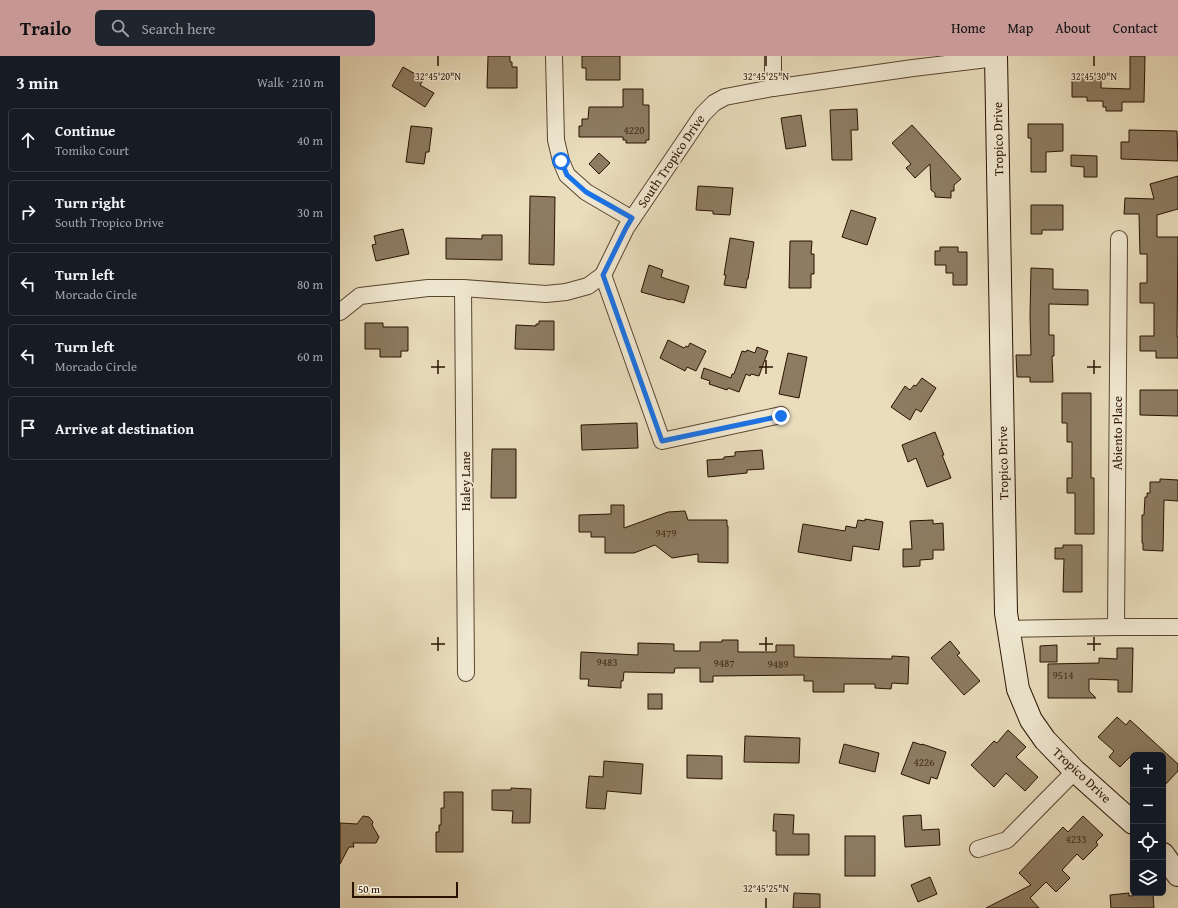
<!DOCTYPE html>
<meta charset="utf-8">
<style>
:root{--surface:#171b24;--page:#20242c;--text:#f1f3f6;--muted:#9ea1a6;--line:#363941;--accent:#c59692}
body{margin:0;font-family:"Gentium Book Plus",serif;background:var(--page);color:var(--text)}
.controls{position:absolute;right:12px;bottom:12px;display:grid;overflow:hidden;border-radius:6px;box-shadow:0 4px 16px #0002}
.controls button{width:36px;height:36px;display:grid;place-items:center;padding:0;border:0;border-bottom:1px solid var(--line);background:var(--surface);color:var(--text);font:20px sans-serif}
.scale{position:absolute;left:12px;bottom:10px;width:106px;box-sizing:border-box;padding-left:4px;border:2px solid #291200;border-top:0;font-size:11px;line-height:14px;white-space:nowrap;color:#291200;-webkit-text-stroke:3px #f1e9d3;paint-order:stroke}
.stop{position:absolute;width:12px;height:12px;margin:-9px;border:3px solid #1a73e8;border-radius:50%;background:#fff}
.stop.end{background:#1a73e8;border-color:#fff;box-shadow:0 1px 4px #0008}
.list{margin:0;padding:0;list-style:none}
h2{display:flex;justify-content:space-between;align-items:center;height:52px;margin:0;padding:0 16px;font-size:17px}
h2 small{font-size:13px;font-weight:400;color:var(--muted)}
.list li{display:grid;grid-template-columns:26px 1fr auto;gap:12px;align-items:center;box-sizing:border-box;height:64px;margin:0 8px 8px;padding:0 8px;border:1px solid var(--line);border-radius:6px}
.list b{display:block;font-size:15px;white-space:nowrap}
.list p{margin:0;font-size:13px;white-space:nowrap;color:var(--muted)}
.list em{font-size:13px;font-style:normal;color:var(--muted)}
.icon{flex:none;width:22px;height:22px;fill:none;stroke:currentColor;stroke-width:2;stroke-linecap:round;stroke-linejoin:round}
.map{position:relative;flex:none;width:838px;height:852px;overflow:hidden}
header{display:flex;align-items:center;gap:24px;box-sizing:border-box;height:56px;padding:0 20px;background:var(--accent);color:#111}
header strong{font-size:19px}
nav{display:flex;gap:22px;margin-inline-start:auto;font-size:14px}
.search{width:280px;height:36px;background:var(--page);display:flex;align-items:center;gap:10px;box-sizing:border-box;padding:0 14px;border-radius:6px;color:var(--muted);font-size:15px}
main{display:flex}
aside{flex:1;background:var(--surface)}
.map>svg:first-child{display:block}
.building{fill:#8d7c62;stroke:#291200}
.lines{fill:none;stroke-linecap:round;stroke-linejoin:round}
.street-casing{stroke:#59452f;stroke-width:18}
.secondary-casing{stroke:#291200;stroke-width:24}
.street{stroke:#f1e9d3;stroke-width:16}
.secondary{stroke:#f1e9d3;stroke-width:22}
.route{stroke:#1a73e8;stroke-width:5}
.ticks{fill:none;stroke:#291200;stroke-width:1.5}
.labels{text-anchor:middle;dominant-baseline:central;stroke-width:3;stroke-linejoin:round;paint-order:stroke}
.number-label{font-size:11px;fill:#422c18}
.street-label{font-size:13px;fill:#291200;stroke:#f1e9d3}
.ticks-label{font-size:10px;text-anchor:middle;fill:#291200;stroke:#f1e9d3;stroke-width:3;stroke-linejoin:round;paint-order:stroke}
</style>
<header>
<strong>Trailo</strong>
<div class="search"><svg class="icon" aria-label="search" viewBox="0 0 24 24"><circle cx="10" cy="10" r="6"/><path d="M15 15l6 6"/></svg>Search here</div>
<nav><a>Home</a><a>Map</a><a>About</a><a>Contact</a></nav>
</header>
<main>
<aside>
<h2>3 min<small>Walk · 210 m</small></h2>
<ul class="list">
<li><svg class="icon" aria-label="ahead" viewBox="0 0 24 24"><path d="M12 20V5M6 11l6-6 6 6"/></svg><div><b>Continue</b><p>Tomiko Court</p></div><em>40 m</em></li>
<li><svg class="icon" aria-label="right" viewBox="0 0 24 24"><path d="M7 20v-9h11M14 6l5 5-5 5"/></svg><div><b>Turn right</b><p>South Tropico Drive</p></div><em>30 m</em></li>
<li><svg class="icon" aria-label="left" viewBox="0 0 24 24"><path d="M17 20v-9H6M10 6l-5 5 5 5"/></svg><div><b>Turn left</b><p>Morcado Circle</p></div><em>80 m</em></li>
<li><svg class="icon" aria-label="left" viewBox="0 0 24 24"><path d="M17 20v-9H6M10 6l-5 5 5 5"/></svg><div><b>Turn left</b><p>Morcado Circle</p></div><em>60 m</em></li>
<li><svg class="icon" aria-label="arrive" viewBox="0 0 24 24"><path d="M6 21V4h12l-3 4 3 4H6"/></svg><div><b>Arrive at destination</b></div></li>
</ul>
</aside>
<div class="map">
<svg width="838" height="852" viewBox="0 0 838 852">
<rect width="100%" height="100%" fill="#e9ddbc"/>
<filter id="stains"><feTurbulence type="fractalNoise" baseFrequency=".005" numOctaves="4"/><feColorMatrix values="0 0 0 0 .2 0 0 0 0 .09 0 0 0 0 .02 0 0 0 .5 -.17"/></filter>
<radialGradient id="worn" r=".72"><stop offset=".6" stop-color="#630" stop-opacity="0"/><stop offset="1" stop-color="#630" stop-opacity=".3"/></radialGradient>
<g class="building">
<path d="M148 0H170V6H172V11H177V32H147Z"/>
<path d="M242 0H280V24H246V12H242Z"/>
<path d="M790 0H805L804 46H782V55H766V51H763V45H747V41H732V19H761V32L790 33Z"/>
<path d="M63 11 84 23 80 29 94 37 85 51 52 30Z"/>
<path d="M283 33H303V49H309V84H306V87H286V84H283V81H239V70H242V63H248L249 51H283Z"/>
<path d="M517 53 518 74H511L512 104H492L490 54Z"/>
<path d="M461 59 466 90 446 93 441 62Z"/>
<path d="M688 68H723V95L706 96V116H691V82H688Z"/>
<path d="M572 69 621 123 614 129V135H611V142L595 141V137L591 134 590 108 575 122 566 112 571 108 552 87Z"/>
<path d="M71 70 92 72 89 96H86L84 108 66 106Z"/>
<path d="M789 74 837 75 838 105 781 103V86H789Z"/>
<path d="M259 97 270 107 259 118 249 108Z"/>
<path d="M731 99 757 100V121H744V111L731 110Z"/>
<path d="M838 120V153L817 159V181H838L837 281H838V302H816V295H800V280H814V247H800V227H807V198H800L799 158H784L785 142 814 143 810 128Z"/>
<path d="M358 130 393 132 390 159 373 158V155L356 154Z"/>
<path d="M190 140 215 141 214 209 189 208Z"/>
<path d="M691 149H723V174H702V178H691Z"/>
<path d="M511 154 536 162 527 189 502 181Z"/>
<path d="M63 173 69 198 36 205 32 189 36 188 34 180Z"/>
<path d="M142 179H162V204L106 203V182L142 183Z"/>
<path d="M390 182 414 186 408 223H407L406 232 384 229 386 219H384Z"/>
<path d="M450 185H472L471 198H474V218H471V232H449Z"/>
<path d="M600 191H618V196H627V229H613V217H606V209H595V195H600Z"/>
<path d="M309 209 323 214 321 221 324 222 349 230 344 247 331 243 330 244 301 236Z"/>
<path d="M691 212 713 213V233L748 234V249L709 248V279H714V300H712L713 326H690V321H677L676 299H691L690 260Z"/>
<path d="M199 265H214V294L175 293 176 269 196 270V268H199Z"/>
<path d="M25 267H43V271H68V295H61V301H40V293H25Z"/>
<path d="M328 284 344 292 346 290 348 291 350 287 366 295 356 315 347 311 345 315 320 302Z"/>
<path d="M417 291 428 295 419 320 411 318 410 320 406 318 399 336 388 332 387 334 369 328 370 325 361 322 364 312 391 322 392 318H394L402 295 406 296 407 294 415 297Z"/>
<path d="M448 297 467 301 459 342 439 338Z"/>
<path d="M582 322 596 332 581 356 576 353 570 364 551 351 565 330 570 334 574 329 576 330Z"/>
<path d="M800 334H838V360L800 359Z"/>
<path d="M722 337H751V422H754V478H735V437H727V422H732V386H727V367H722Z"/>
<path d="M297 367 298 392 242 394 241 369Z"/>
<path d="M595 376 604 399H602L611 422 587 431 576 402 568 406 562 389Z"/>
<path d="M152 393H176V442H151Z"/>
<path d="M422 394 424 413 407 414V417L368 421 367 404 384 403V401L395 400V396Z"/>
<path d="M820 423 838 424V445L824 444 823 495 803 494V487H802V459H804L805 441H807V437H810V426H820Z"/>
<path d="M271 449H284V472L328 456 345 455 348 464H387V470H388V507L358 506V498L332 502 315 489 294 497H265V481H251V476H239V459L271 458Z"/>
<path d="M525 463 543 466 539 494 513 490 511 505 458 496 463 468 505 475 506 470 516 472 518 464 525 465Z"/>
<path d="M593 464V468L603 467 604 494H593V503L580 504V510L563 511V493H572L570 465Z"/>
<path d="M723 489H742V536H723L724 503H715V492H723Z"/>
<path d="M382 584H398V596H436V589H454V601L552 603V600L569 601 568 628 552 627 551 633 535 632V628H504V636H473V625H464V619L373 620V626H360V612H335L334 617 284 616 283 625H281V632L248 630 249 623H240L241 596 298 599V587L334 588V595H360V586H382Z"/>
<path d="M610 585 620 597 617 599 640 625 624 639 591 602Z"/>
<path d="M717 589V606H700V590Z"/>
<path d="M777 592H793L792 636H778V624L749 623V635L756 642H708V608L759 607V602L777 603Z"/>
<rect x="308" y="638" width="14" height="15"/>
<path d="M777 661 786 669 790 664 838 708V715L823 731V699H792L780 711 769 701 774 695 758 681Z"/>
<path d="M668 674 686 691 676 701 698 721 685 735 666 717 654 731 631 709 654 685 657 687Z"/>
<path d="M405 680 460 682 459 707 404 706Z"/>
<path d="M573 686 582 689V688L606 696 597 723 591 721 589 728 561 718Z"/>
<path d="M504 688 539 697 535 716 499 707Z"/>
<path d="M347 699 382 700V723L347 722Z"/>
<path d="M264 705 303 708 301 738 267 735 265 753 246 752 249 720 263 721Z"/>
<path d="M171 732 191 733 190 767H172L173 755 152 754V734H171Z"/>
<path d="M104 736H123V796H96V776H99V769H101V752H104Z"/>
<path d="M434 758 454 759 453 778H469V799H436V775H433Z"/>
<path d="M581 759 582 774 599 773 600 789 565 791 563 760Z"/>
<path d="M23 760 29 761 33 766 32 769 39 781 36 787H13L14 791H9L0 808V767L17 768Z"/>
<path d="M743 760 763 779 756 786 758 789 743 804 737 798 722 814 730 822 716 836 706 826 690 842 699 852H646L691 829 679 817 723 771 728 776Z"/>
<rect x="505" y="780" width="30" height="40"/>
<path d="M590 821 597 838 578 846 571 829Z"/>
<path d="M454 837 480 838V852H453Z"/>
<path d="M789 837V840L813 838 814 852H771L770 839Z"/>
</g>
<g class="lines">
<defs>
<g id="street">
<path d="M214 0 216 84 221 105 227 119 246 136 292 163"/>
<path d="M433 32V0"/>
<path d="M263 219 322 385 441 359"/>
<path d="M123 232 126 617"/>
<path d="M0 256 20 240 88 232H123L206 238 226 236 248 230 263 219 286 172 292 163 363 58 374 47 385 41 433 32 573 12 656 2"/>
<path d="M776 571 779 183"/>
<path d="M668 573 776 571H838"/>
<path d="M638 793 667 784 735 715"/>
</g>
<g id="secondary">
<path d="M656 0 666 557 678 633 691 664 705 684 735 715 793 767"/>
<path d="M823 798 838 819"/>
</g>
</defs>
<use href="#street" class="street-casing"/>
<use href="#secondary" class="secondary-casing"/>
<use href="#street" class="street"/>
<use href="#secondary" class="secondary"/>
</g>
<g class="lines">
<path class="route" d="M221 105 227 119 246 136 292 162 286 172 263 219 322 385 441 360"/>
</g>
<path class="ticks" d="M98 0V10M426 0V10M754 0V10M98 304V318M426 304V318M754 304V318M91 311H105M419 311H433M747 311H761M98 581V595M426 581V595M754 581V595M91 588H105M419 588H433M747 588H761M426 842V852"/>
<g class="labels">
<g class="number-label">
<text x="294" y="74">4220</text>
<text x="326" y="477">9479</text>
<text x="267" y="606">9483</text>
<text x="384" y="607">9487</text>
<text x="438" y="608">9489</text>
<text x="723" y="619">9514</text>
<text x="584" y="706">4226</text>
<text x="736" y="783">4233</text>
</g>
<g class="street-label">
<text transform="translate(658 83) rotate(-91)">Tropico Drive</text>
<text transform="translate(331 105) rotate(-56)">South Tropico Drive</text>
<text transform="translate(777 377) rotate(-90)">Abiento Place</text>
<text transform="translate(663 407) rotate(-91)">Tropico Drive</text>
<text transform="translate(125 425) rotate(-90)">Haley Lane</text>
<text transform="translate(742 719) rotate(43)">Tropico Drive</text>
</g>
</g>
<g class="ticks-label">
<text x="98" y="24">32°45'20"N</text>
<text x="426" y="24">32°45'25"N</text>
<text x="754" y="24">32°45'30"N</text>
<text x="426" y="836">32°45'25"N</text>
</g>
<rect width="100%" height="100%" filter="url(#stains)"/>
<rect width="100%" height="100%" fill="url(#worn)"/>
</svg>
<div class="controls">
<button>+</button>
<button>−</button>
<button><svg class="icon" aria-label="locate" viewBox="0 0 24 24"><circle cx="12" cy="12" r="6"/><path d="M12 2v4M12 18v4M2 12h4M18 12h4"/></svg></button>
<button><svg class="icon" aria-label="layers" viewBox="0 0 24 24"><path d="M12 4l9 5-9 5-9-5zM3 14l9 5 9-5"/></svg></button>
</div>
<div class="scale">50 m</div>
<div class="stop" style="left:221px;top:105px"></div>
<div class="stop end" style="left:441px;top:360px"></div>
</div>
</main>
